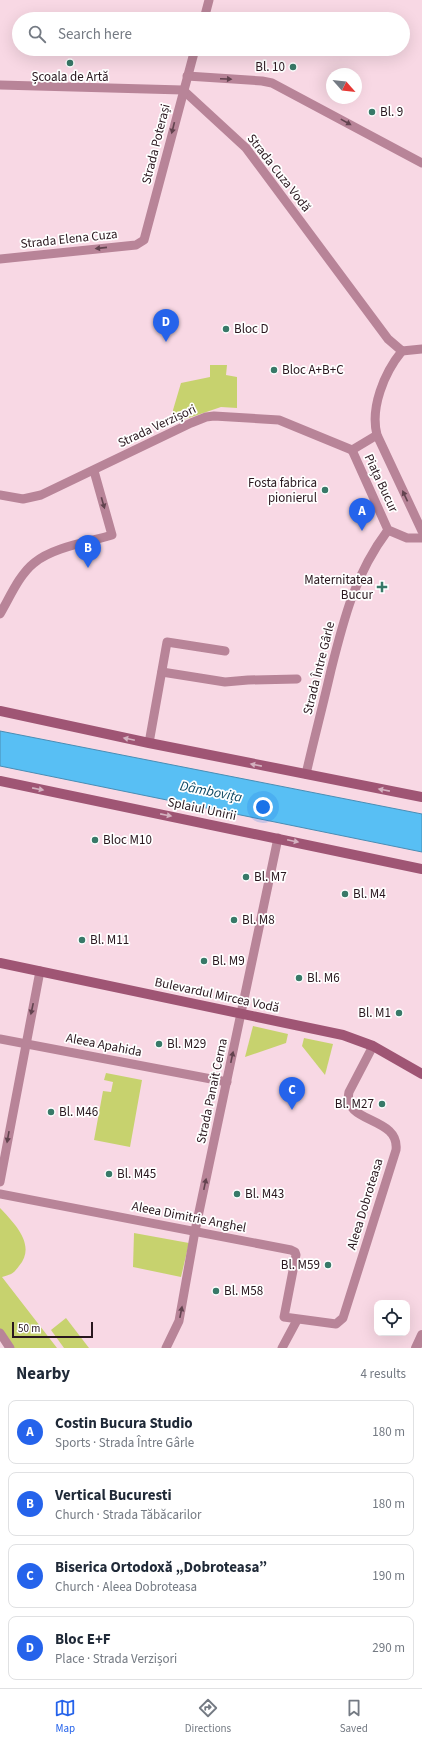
<!DOCTYPE html>
<meta charset="utf-8">
<style>
:root{--surface:#fff;--page:#f2f2f3;--text:#1f2937;--muted:#747a83;--line:#e0e1e3;--accent:#2563eb}
body{margin:0;font-family:"Source Sans 3",sans-serif;background:var(--page);color:var(--text)}
.controls{position:absolute;right:12px;bottom:12px;display:grid;overflow:hidden;border-radius:8px;box-shadow:0 4px 16px #0002}
.controls button{width:36px;height:36px;display:grid;place-items:center;padding:0;border:0;border-bottom:1px solid var(--line);background:var(--surface);color:var(--text);font:20px sans-serif}
.compass{position:absolute;left:326px;top:68px;width:36px;height:36px;border-radius:50%;background:var(--surface);box-shadow:0 4px 16px #0002;rotate:117deg}
.scale{position:absolute;left:12px;bottom:10px;width:81px;box-sizing:border-box;padding-left:4px;border:2px solid #29171e;border-top:0;font-size:11px;line-height:14px;white-space:nowrap;color:#29171e;-webkit-text-stroke:3px #fff;paint-order:stroke}
.you{position:absolute;left:263px;top:807px;width:14px;height:14px;margin:-10px;border:3px solid #fff;border-radius:50%;background:#1a73e8;box-shadow:0 0 0 6px #1a73e833}
.badge{display:grid;place-items:center;width:26px;height:26px;border-radius:50%;background:var(--accent);color:#fff;font-size:13px;font-weight:700}
.pin{position:absolute;translate:-50% -33px;filter:drop-shadow(0 1px 2px #0008)}
.pin::after{content:'';position:absolute;top:21px;width:14px;height:12px;background:inherit;clip-path:polygon(0 0,100% 0,50% 100%)}
.list{margin:0;padding:0;list-style:none}
h2{display:flex;justify-content:space-between;align-items:center;height:52px;margin:0;padding:0 16px;font-size:17px}
h2 small{font-size:13px;font-weight:400;color:var(--muted)}
.list li{display:grid;grid-template-columns:26px 1fr auto;gap:12px;align-items:center;box-sizing:border-box;height:64px;margin:0 8px 8px;padding:0 8px;border:1px solid var(--line);border-radius:8px}
.list b{display:block;font-size:15px;white-space:nowrap}
.list p{margin:0;font-size:13px;white-space:nowrap;color:var(--muted)}
.list em{font-size:13px;font-style:normal;color:var(--muted)}
.icon{flex:none;width:22px;height:22px;fill:none;stroke:currentColor;stroke-width:2;stroke-linecap:round;stroke-linejoin:round}
.map{position:relative;flex:none;width:422px;height:1348px;overflow:hidden}
.search{position:absolute;background:var(--surface);box-shadow:0 4px 16px #0002;left:12px;right:12px;top:12px;height:44px;display:flex;align-items:center;gap:10px;box-sizing:border-box;padding:0 14px;border-radius:22px;color:var(--muted);font-size:15px}
.sheet{height:340px;background:var(--surface)}
nav{display:flex;justify-content:space-around;align-items:center;box-sizing:border-box;height:56px;border-top:1px solid var(--line);background:var(--surface);font-size:11px;color:var(--muted)}
nav a{display:grid;justify-items:center;gap:2px}
nav .on{color:var(--accent)}
.map>svg:first-child{display:block}
.green{fill:#c7d26e}
.water{fill:#58bff4;stroke:#4a8db4}
.lines{fill:none;stroke-linecap:round;stroke-linejoin:round}
.minor{stroke:#b88498;stroke-width:9}
.tertiary{stroke:#b88498;stroke-width:10}
.secondary{stroke:#9f5574;stroke-width:10}
.oneway{fill:#62434f}
.oneway2{fill:#d4b2c0}
.poi-dot{fill:#387968;stroke:#fff;stroke-width:1.5}
.labels{text-anchor:middle;dominant-baseline:central;stroke-width:3.5;stroke-linejoin:round;paint-order:stroke}
.poi-label{font-size:13px;fill:#29171e;stroke:#fff;text-anchor:start}
.street-label{font-size:13px;fill:#29171e;stroke:#fff}
.water-label{font-size:14px;font-style:italic;fill:#0d4863;stroke:#fff}
</style>
<div class="map">
<svg width="422" height="1348" viewBox="0 0 422 1348">
<rect width="100%" height="100%" fill="#f8d8e4"/>
<g class="green">
<path d="M210 365H227L226 375 237 377V408L221 407 174 423 173 410 181 383 210 377Z"/>
<path d="M253 1026 288 1034 286 1043 245 1057Z"/>
<path d="M304 1038 333 1044 325 1075 302 1046Z"/>
<path d="M106 1073 142 1080 130 1147 94 1140 103 1091 111 1092 113 1082 104 1080Z"/>
<path d="M0 1208C14 1223 37 1245 19 1266 13 1274 12 1274 2 1277L57 1348H9L0 1333Z"/>
<path d="M134 1233 189 1243 181 1277 133 1267Z"/>
<path d="M66 1318 89 1348H64L51 1330Z"/>
</g>
<path class="water" d="M0 731 422 814V852L0 766Z"/>
<g class="lines">
<g class="minor">
<path d="M204 19 209 0"/>
<path d="M187 76 262 81 272 83 422 163"/>
<path d="M0 85 183 90 246 148 388 339 402 351 422 349"/>
<path d="M0 259 136 245 144 240 195 49"/>
<path d="M402 351C384 373 370 408 377 435L422 531"/>
<path d="M352 450 388 530 407 538H422"/>
<path d="M352 450 377 435"/>
<path d="M0 495 23 499 41 495 191 423 206 417 214 416 279 420 352 450"/>
<path d="M0 614C10 597 19 575 34 563 53 547 89 542 112 535L94 471"/>
<path d="M162 672 225 682 248 680 297 679"/>
<path d="M149 743 167 642 225 651"/>
<path d="M306 774C314 739 323 705 331 670 344 618 355 574 388 530"/>
<path d="M0 1039 227 1082"/>
<path d="M0 1182 40 971"/>
<path d="M0 1194 291 1250 295 1252 296 1255 284 1317 336 1324 343 1318 396 1150C400 1116 342 1124 349 1092L373 1046"/>
<path d="M0 1333 10 1348"/>
<path d="M166 1348 179 1321 195 1231 278 838"/>
<path d="M282 1348 297 1320"/>
</g>
<path class="tertiary" d="M416 1348 422 1335"/>
<g class="secondary">
<path d="M0 711 149 743 422 797"/>
<path d="M0 781 422 869"/>
<path d="M0 963 343 1035 373 1046 422 1074"/>
</g>
</g>
<defs><path id="oneway-solid" d="M-6-.8H1V-3.2L6.5 0L1 3.2V.8H-6Z"/></defs>
<g class="oneway">
<use href="#oneway-solid" transform="translate(226 79) rotate(3)"/>
<use href="#oneway-solid" transform="translate(346 122) rotate(29)"/>
<use href="#oneway-solid" transform="translate(173 128) rotate(104)"/>
<use href="#oneway-solid" transform="translate(101 248) rotate(174)"/>
<use href="#oneway-solid" transform="translate(405 496) rotate(-115)"/>
<use href="#oneway-solid" transform="translate(103 503) rotate(74)"/>
<use href="#oneway-solid" transform="translate(32 1009) rotate(102)"/>
<use href="#oneway-solid" transform="translate(232 1057) rotate(-78)"/>
<use href="#oneway-solid" transform="translate(8 1137) rotate(100)"/>
<use href="#oneway-solid" transform="translate(205 1184) rotate(-78)"/>
<use href="#oneway-solid" transform="translate(181 1312) rotate(-79)"/>
</g>
<g class="oneway2">
<use href="#oneway-solid" transform="translate(129 739) rotate(-168)"/>
<use href="#oneway-solid" transform="translate(256 765) rotate(-169)"/>
<use href="#oneway-solid" transform="translate(38 789) rotate(11)"/>
<use href="#oneway-solid" transform="translate(384 790) rotate(-169)"/>
<use href="#oneway-solid" transform="translate(166 815) rotate(11)"/>
<use href="#oneway-solid" transform="translate(293 841) rotate(12)"/>
</g>
<g class="poi-dot">
<circle cx="70" cy="63" r="4"/>
<circle cx="293" cy="67" r="4"/>
<circle cx="372" cy="112" r="4"/>
<circle cx="226" cy="329" r="4"/>
<circle cx="274" cy="370" r="4"/>
<circle cx="325" cy="490" r="4"/>
<path d="M380 581h4v4h4v4h-4v4h-4v-4h-4v-4h4z"/>
<circle cx="95" cy="840" r="4"/>
<circle cx="246" cy="877" r="4"/>
<circle cx="345" cy="894" r="4"/>
<circle cx="234" cy="920" r="4"/>
<circle cx="82" cy="940" r="4"/>
<circle cx="204" cy="961" r="4"/>
<circle cx="299" cy="978" r="4"/>
<circle cx="399" cy="1013" r="4"/>
<circle cx="159" cy="1044" r="4"/>
<circle cx="382" cy="1104" r="4"/>
<circle cx="51" cy="1112" r="4"/>
<circle cx="109" cy="1174" r="4"/>
<circle cx="237" cy="1194" r="4"/>
<circle cx="328" cy="1265" r="4"/>
<circle cx="216" cy="1291" r="4"/>
</g>
<g class="labels">
<g class="poi-label">
<text x="285" y="67" text-anchor="end">Bl. 10</text>
<text x="70" y="77" text-anchor="middle">Școala de Artă</text>
<text x="380" y="112">Bl. 9</text>
<text x="234" y="329">Bloc D</text>
<text x="282" y="370">Bloc A+B+C</text>
<text x="317" y="483" text-anchor="end">Fosta fabrica<tspan x="317" dy="15">pionierul</tspan></text>
<text x="373" y="580" text-anchor="end">Maternitatea<tspan x="373" dy="15">Bucur</tspan></text>
<text x="103" y="840">Bloc M10</text>
<text x="254" y="877">Bl. M7</text>
<text x="353" y="894">Bl. M4</text>
<text x="242" y="920">Bl. M8</text>
<text x="90" y="940">Bl. M11</text>
<text x="212" y="961">Bl. M9</text>
<text x="307" y="978">Bl. M6</text>
<text x="391" y="1013" text-anchor="end">Bl. M1</text>
<text x="167" y="1044">Bl. M29</text>
<text x="374" y="1104" text-anchor="end">Bl. M27</text>
<text x="59" y="1112">Bl. M46</text>
<text x="117" y="1174">Bl. M45</text>
<text x="245" y="1194">Bl. M43</text>
<text x="320" y="1265" text-anchor="end">Bl. M59</text>
<text x="224" y="1291">Bl. M58</text>
</g>
<g class="street-label">
<text transform="translate(156 144) rotate(-76)">Strada Poterași</text>
<text transform="translate(279 173) rotate(52)">Strada Cuza Vodă</text>
<text transform="translate(69 239) rotate(-6)">Strada Elena Cuza</text>
<text transform="translate(157 426) rotate(-25)">Strada Verzișori</text>
<text transform="translate(381 483) rotate(65)">Piața Bucur</text>
<text transform="translate(319 668) rotate(-76)">Strada Între Gârle</text>
<text transform="translate(202 809) rotate(12)">Splaiul Unirii</text>
<text transform="translate(217 995) rotate(12)">Bulevardul Mircea Vodă</text>
<text transform="translate(104 1045) rotate(11)">Aleea Apahida</text>
<text transform="translate(212 1091) rotate(-78)">Strada Panait Cerna</text>
<text transform="translate(365 1204) rotate(-73)">Aleea Dobroteasa</text>
<text transform="translate(189 1217) rotate(11)">Aleea Dimitrie Anghel</text>
</g>
<g class="water-label">
<text transform="translate(211 792) rotate(11)">Dâmbovița</text>
</g>
</g>
</svg>
<div class="controls">
<button><svg class="icon" aria-label="locate" viewBox="0 0 24 24"><circle cx="12" cy="12" r="6"/><path d="M12 2v4M12 18v4M2 12h4M18 12h4"/></svg></button>
</div>
<svg class="compass" viewBox="-18 -18 36 36"><path d="M0-13l5 13h-10z" fill="#e53935"/><path d="M0 13l5-13h-10z" fill="#747a83"/></svg>
<div class="scale">50 m</div>
<div class="you"></div>
<div class="pin badge" style="left:362px;top:531px">A</div>
<div class="pin badge" style="left:88px;top:568px">B</div>
<div class="pin badge" style="left:292px;top:1110px">C</div>
<div class="pin badge" style="left:166px;top:342px">D</div>
<div class="search"><svg class="icon" aria-label="search" viewBox="0 0 24 24"><circle cx="10" cy="10" r="6"/><path d="M15 15l6 6"/></svg>Search here</div>
</div>
<section class="sheet">
<h2>Nearby<small>4 results</small></h2>
<ul class="list">
<li><span class="badge">A</span><div><b>Costin Bucura Studio</b><p>Sports · Strada Între Gârle</p></div><em>180 m</em></li>
<li><span class="badge">B</span><div><b>Vertical Bucuresti</b><p>Church · Strada Tăbăcarilor</p></div><em>180 m</em></li>
<li><span class="badge">C</span><div><b>Biserica Ortodoxă „Dobroteasa”</b><p>Church · Aleea Dobroteasa</p></div><em>190 m</em></li>
<li><span class="badge">D</span><div><b>Bloc E+F</b><p>Place · Strada Verzișori</p></div><em>290 m</em></li>
</ul>
</section>
<nav>
<a class="on"><svg class="icon" aria-label="map" viewBox="0 0 24 24"><path d="M3 6l6-2 6 2 6-2v14l-6 2-6-2-6 2zM9 4v14M15 6v14"/></svg>Map</a>
<a><svg class="icon" aria-label="directions" viewBox="0 0 24 24"><path d="M12 3l9 9-9 9-9-9zM9 14v-3h6M13 9l2 2-2 2"/></svg>Directions</a>
<a><svg class="icon" aria-label="saved" viewBox="0 0 24 24"><path d="M7 4h10v16l-5-4-5 4z"/></svg>Saved</a>
</nav>
